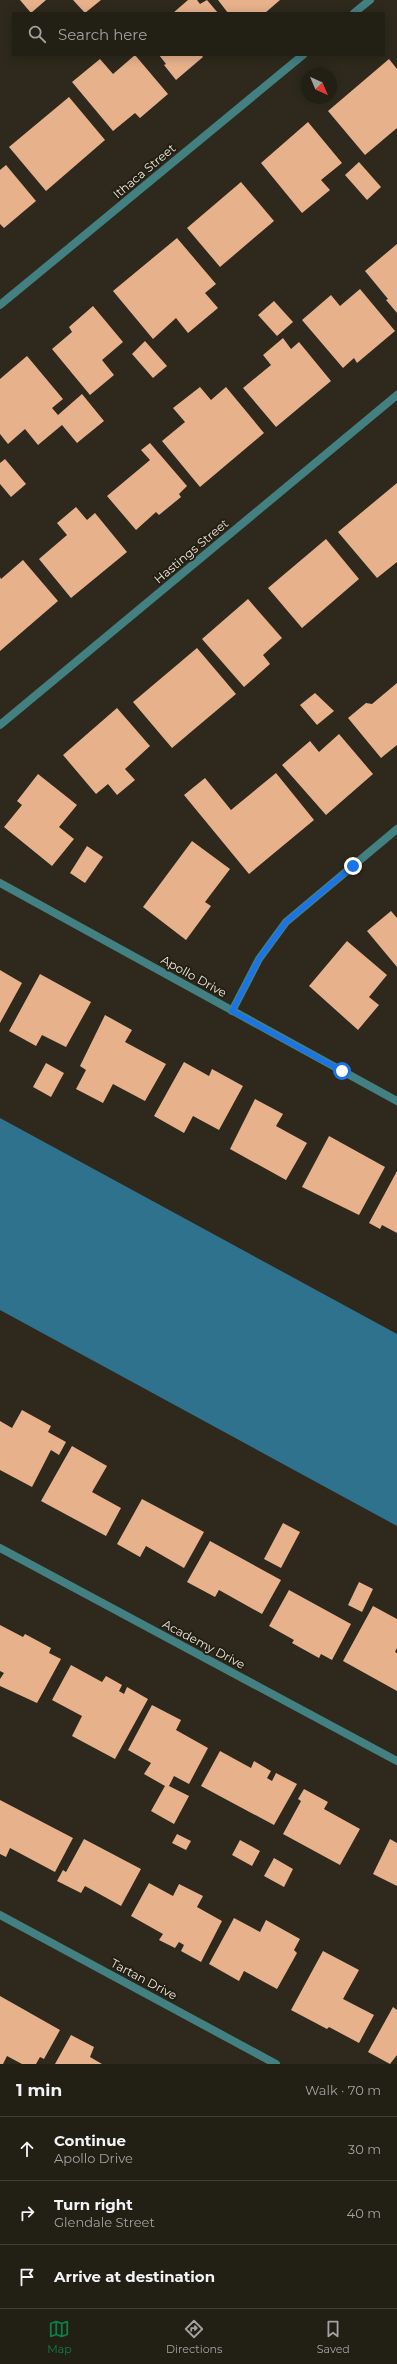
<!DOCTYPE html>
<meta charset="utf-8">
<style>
:root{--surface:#221f15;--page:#2a271e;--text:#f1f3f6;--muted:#a2a2a0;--line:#3f3d34;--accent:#0b8043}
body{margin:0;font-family:Montserrat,sans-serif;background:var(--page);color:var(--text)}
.compass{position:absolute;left:301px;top:68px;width:36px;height:36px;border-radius:50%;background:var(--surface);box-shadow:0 2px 10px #0003;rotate:136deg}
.stop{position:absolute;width:12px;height:12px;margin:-9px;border:3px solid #1a73e8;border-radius:50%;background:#fff}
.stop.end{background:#1a73e8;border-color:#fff;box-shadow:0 1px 4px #0008}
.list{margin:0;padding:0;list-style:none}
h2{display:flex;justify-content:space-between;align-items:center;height:52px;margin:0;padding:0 16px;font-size:17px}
h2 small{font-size:13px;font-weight:400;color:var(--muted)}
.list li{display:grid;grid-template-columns:26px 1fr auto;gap:12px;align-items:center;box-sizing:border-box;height:64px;padding:0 16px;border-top:1px solid var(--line)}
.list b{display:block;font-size:15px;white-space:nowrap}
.list p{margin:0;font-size:13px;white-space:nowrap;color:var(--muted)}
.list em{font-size:13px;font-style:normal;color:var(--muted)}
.icon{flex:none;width:22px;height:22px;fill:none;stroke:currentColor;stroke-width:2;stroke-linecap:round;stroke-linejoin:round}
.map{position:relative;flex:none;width:397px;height:2064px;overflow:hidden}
.search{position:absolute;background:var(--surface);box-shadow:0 2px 10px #0003;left:12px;right:12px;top:12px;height:44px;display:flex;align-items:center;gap:10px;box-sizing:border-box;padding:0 14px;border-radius:0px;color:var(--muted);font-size:15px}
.sheet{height:244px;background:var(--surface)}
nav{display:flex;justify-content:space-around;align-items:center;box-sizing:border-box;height:56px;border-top:1px solid var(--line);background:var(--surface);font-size:11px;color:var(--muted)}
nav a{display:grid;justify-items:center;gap:2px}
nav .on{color:var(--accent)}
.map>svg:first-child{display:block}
.water{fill:#2e728d}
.building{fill:#e7b18c}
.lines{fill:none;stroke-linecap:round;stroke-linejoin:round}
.street{stroke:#438082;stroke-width:8}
.route{stroke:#1a73e8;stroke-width:5}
.labels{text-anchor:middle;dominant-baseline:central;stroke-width:4;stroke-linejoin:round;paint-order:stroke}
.street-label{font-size:12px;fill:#eae7de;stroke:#241f13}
</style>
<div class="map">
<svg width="397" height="2064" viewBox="0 0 397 2064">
<rect width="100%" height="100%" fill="#2e291c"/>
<path class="water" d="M0 1118 397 1334V1526L0 1310Z"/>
<g class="building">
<path d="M20 0H46L31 13Z"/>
<path d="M73 0H101L85 13Z"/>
<path d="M188 0H197L200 4 207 0 218 13H173Z"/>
<path d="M218 0H280L265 13H228Z"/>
<path d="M135 55 168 94 140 118 135 113 113 131 72 82 100 59 113 74Z"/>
<path d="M159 55H201L203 57 176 80 164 65 166 64Z"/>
<path d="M389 59 397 69V128L365 155 328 111Z"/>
<path d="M69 97 105 140 46 191 9 147Z"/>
<path d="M308 122 342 163 321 180 330 190 302 213 261 163Z"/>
<path d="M359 162 381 187 367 200 345 175Z"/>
<path d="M6 165 36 201 4 228 0 224V170Z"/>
<path d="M241 182 274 221 220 267 187 228Z"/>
<path d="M177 238 216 284 205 293 218 308 188 333 176 318 153 339 113 291Z"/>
<path d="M397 244V313L386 300 388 299 365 271Z"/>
<path d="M360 289 395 331 357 363 354 358 343 368 302 320 331 295 340 306Z"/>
<path d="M274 301 293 322 277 336 258 315Z"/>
<path d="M93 306 123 342 102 360 114 375 90 395 52 349 72 332 69 327Z"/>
<path d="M283 338 291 349 299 342 331 381 276 427 243 388 271 365 263 355Z"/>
<path d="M145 341 167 366 153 378 132 354Z"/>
<path d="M27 356 63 399 52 408 58 415 82 394 104 421 77 443 62 425 38 445 25 429 8 444 0 434V379Z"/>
<path d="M200 387 211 400 226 387 264 433 200 487 162 441 185 422 173 408Z"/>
<path d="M150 443 187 486 179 494 181 497 159 515 156 512 136 530 107 496 150 460 141 450Z"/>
<path d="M5 459 26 484 11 497 0 484V463Z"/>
<path d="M397 483V562L377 578 338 532Z"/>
<path d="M76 507 87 520 95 513 127 552 71 598 39 559 67 535 57 523Z"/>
<path d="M326 539 359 579 302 628 268 588Z"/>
<path d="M23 560 58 601 0 651V577L1 579Z"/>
<path d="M248 599 282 638 263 655 270 664 244 687 202 639Z"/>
<path d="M197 648 236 694 172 748 133 702Z"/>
<path d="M397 683V745L381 758 348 718 366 703 372 704Z"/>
<path d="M315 693 334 711 317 725 300 705Z"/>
<path d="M117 708 150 746 125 769 135 780 117 795 108 784 96 794 63 755Z"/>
<path d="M339 734 373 774 326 815 282 765 310 741 319 752Z"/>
<path d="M276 773 314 820 249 874 184 795 205 778 231 810Z"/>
<path d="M38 774 77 805 59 827 74 839 52 866 4 827 22 805 17 801Z"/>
<path d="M192 841 230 869 205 902 211 906 186 940 143 907Z"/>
<path d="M87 846 103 857 85 883 70 873Z"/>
<path d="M391 911 397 918V967L367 931Z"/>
<path d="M347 941 387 975 369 997 379 1005 358 1030 309 986Z"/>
<path d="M0 970 22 983 0 1023Z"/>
<path d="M40 974 91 1002 66 1047 42 1035 36 1046 9 1031Z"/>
<path d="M105 1015 132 1030 125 1042 166 1064 145 1101 113 1084 103 1103 76 1089 86 1070 80 1066Z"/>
<path d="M184 1062 209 1076 212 1069 243 1086 219 1130 193 1116 184 1133 154 1116Z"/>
<path d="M46 1063 64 1073 51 1097 33 1087Z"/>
<path d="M255 1099 283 1114 276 1126 307 1143 286 1180 230 1149Z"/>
<path d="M329 1136 385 1167 359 1215 302 1187Z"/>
<path d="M397 1171V1233L382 1225 380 1229 369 1223Z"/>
<path d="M22 1410 51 1426 48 1432 66 1442 59 1455 51 1450 32 1487 0 1470V1421L12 1428Z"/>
<path d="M72 1446 107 1466 92 1492 121 1508 106 1536 41 1501Z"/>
<path d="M142 1499 204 1532 184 1568 146 1546 140 1557 117 1544Z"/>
<path d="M283 1523 300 1532 281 1568 264 1559Z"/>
<path d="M210 1541 281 1580 262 1614 219 1590 215 1597 187 1582Z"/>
<path d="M359 1582 373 1589 362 1612 348 1605Z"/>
<path d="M289 1590 351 1624 332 1660 321 1654 319 1658 292 1643 294 1640 269 1626Z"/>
<path d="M373 1606 397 1619V1648L395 1652 397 1653V1691L343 1661Z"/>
<path d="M0 1625 23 1637 25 1634 51 1648 49 1653 61 1659 37 1703 0 1686V1679L4 1673 0 1671Z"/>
<path d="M71 1665 102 1682 106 1676 122 1685 119 1691 124 1694 127 1687 148 1699 115 1759 72 1736 82 1716 52 1700Z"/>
<path d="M152 1705 181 1720 176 1730 208 1748 189 1784 174 1776 169 1786 189 1796 174 1824 151 1811 165 1786 144 1774 151 1763 128 1750Z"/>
<path d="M220 1751 251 1768 254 1761 271 1771 267 1778 272 1781 276 1773 297 1784 274 1825 201 1786Z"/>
<path d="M304 1789 328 1802 324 1809 360 1829 340 1865 283 1834 301 1801 298 1799Z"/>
<path d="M0 1800 73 1838 55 1872 10 1848 6 1857 0 1854Z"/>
<path d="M177 1834 191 1841 186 1850 172 1843Z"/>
<path d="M84 1839 141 1869 121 1906 85 1886 81 1893 57 1881 63 1870 66 1872Z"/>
<path d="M390 1839 397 1843V1886L373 1874Z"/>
<path d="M240 1840 260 1851 252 1866 232 1855Z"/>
<path d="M274 1858 293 1869 284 1887 264 1876Z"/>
<path d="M149 1883 173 1896 179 1884 203 1896 197 1907 222 1921 201 1962 181 1951 184 1945 179 1942 175 1948 159 1940 163 1934 131 1916Z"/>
<path d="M234 1918 260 1932 266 1920 300 1939 294 1950 297 1953 277 1989 244 1971 239 1981 209 1964Z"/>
<path d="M323 1951 359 1970 343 1999 374 2015 359 2043 329 2027 327 2029 291 2010Z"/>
<path d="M0 1996 60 2030 44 2059 40 2057 36 2064H22L7 2056 3 2064H0Z"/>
<path d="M393 2007 397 2010V2055L390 2064 368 2052Z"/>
<path d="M71 2035 94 2047 90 2057 102 2064H55Z"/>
</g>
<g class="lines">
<g class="street">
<path d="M354 13 370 0"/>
<path d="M0 305 303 55"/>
<path d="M0 725 397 395"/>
<path d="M0 883 397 1101"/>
<path d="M232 1011 259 959 286 922 397 829"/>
<path d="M0 1548 397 1761"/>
<path d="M0 1915 276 2064"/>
</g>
</g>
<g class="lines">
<path class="route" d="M342 1071 232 1011 259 959 286 922 353 866"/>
</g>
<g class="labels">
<g class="street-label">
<text transform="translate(144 171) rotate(-40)">Ithaca Street</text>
<text transform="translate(191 551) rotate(-40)">Hastings Street</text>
<text transform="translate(194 976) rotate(29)">Apollo Drive</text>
<text transform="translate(204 1644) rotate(28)">Academy Drive</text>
<text transform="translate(144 1979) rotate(28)">Tartan Drive</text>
</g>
</g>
</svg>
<svg class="compass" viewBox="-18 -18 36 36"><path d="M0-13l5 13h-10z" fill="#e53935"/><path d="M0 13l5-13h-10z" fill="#a2a2a0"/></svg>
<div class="stop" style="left:342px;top:1071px"></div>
<div class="stop end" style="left:353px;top:866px"></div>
<div class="search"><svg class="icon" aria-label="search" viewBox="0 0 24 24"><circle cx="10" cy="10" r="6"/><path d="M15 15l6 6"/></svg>Search here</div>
</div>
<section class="sheet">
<h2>1 min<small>Walk · 70 m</small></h2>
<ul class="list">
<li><svg class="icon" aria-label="ahead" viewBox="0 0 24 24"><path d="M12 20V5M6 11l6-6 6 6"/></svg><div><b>Continue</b><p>Apollo Drive</p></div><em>30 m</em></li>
<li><svg class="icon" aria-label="right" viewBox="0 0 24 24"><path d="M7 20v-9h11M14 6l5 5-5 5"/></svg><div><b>Turn right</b><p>Glendale Street</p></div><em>40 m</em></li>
<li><svg class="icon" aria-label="arrive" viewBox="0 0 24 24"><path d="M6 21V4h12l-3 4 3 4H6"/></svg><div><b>Arrive at destination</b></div></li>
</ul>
</section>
<nav>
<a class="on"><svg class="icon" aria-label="map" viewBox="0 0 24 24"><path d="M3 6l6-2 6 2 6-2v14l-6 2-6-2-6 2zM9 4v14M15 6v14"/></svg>Map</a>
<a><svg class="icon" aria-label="directions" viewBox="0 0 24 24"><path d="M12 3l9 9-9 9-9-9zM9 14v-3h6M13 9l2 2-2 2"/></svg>Directions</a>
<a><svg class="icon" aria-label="saved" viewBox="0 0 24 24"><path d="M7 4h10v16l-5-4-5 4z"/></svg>Saved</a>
</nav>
